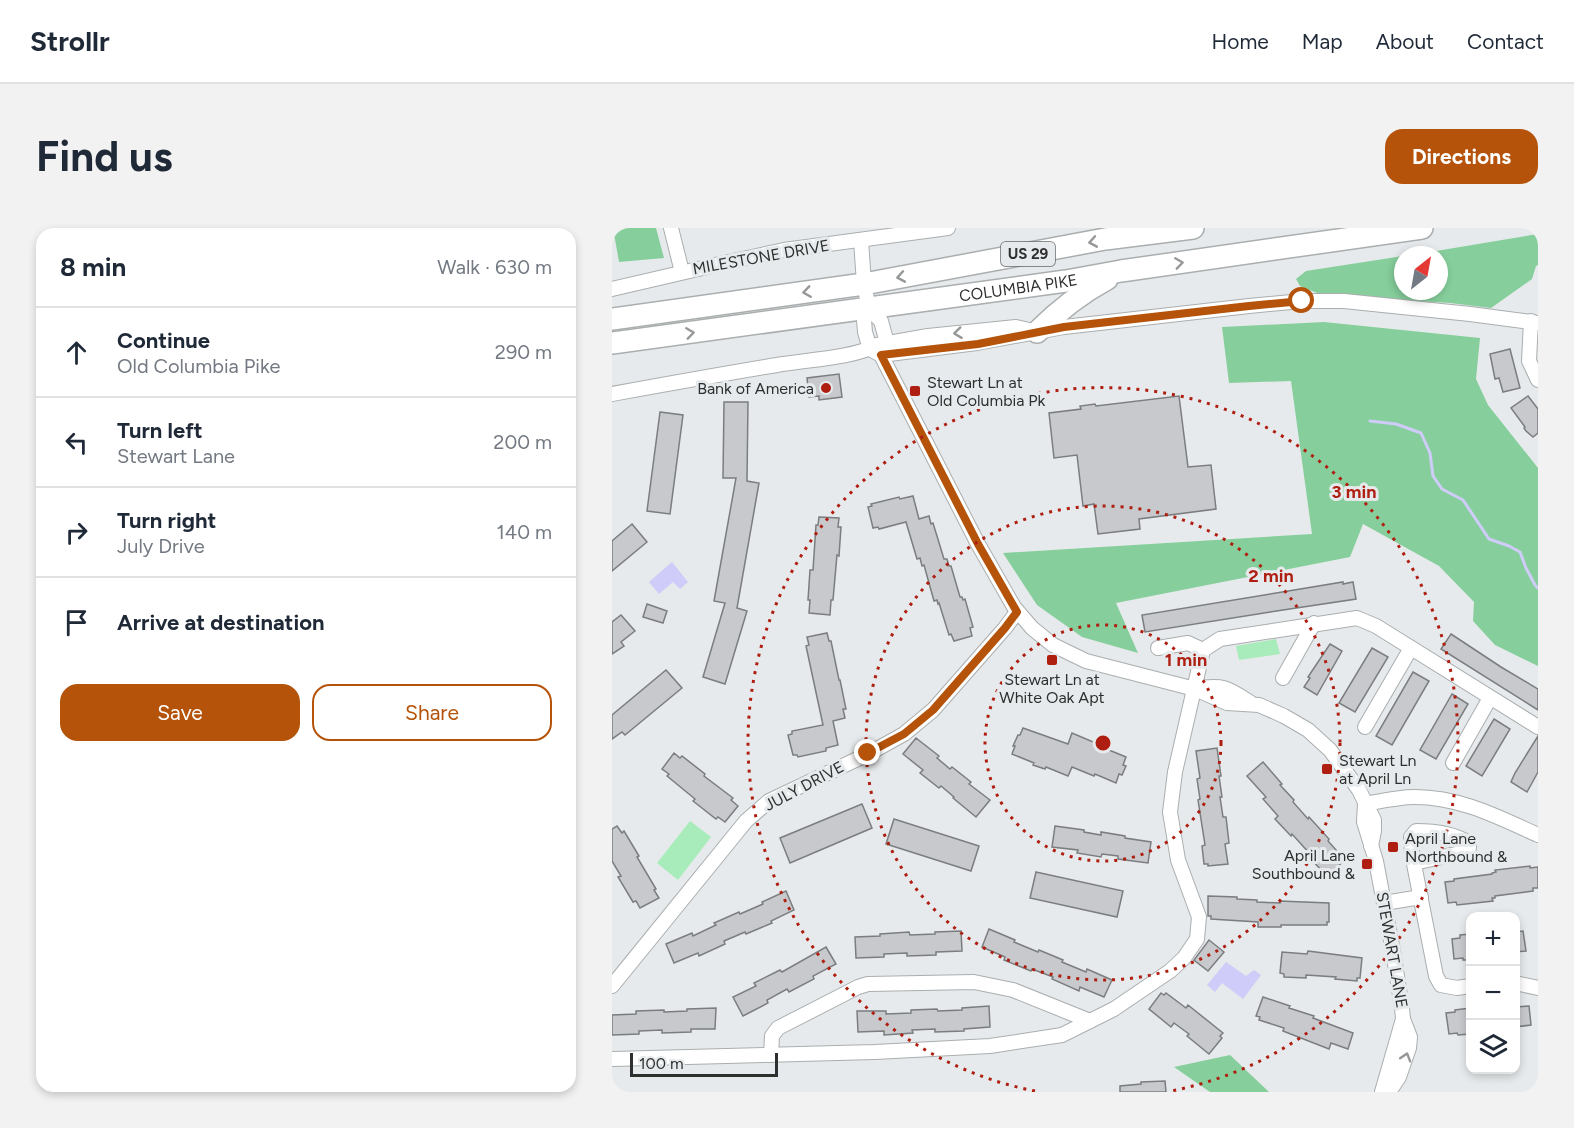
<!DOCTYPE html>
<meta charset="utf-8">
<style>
:root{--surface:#fff;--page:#f2f2f3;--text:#1f2937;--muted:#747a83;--line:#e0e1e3;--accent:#b45309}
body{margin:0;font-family:Figtree,sans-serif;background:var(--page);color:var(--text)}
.controls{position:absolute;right:18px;bottom:18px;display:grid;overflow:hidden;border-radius:12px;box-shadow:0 3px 9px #0003}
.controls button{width:54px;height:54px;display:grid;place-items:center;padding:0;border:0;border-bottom:2px solid var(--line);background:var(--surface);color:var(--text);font:30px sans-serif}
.compass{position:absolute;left:782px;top:18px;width:54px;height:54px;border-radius:50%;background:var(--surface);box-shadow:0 3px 9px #0003;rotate:31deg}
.scale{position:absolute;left:18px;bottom:15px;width:148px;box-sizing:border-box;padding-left:6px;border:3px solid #2e3030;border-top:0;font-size:16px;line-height:21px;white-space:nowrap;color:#2e3030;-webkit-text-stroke:4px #e7eaec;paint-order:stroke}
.stop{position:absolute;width:18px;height:18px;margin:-14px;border:4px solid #b45309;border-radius:50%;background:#fff}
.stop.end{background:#b45309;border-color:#fff;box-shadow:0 2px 6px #0008}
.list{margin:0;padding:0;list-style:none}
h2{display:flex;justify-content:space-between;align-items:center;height:78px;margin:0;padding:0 24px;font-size:26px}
h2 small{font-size:20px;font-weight:400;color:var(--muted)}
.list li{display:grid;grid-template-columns:39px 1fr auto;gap:18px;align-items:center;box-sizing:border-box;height:90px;padding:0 24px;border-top:2px solid var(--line)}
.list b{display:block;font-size:22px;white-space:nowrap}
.list p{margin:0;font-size:20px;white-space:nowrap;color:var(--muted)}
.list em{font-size:20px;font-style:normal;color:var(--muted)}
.actions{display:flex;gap:12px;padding:18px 24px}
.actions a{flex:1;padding:14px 0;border:2px solid var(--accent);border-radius:18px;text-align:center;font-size:21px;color:var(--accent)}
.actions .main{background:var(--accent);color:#fff}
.icon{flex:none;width:33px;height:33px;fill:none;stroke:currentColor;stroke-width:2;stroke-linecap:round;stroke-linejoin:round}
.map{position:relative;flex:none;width:926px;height:864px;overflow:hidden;border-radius:18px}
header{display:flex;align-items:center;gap:36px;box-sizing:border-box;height:84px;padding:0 30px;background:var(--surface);border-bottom:2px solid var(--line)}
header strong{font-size:28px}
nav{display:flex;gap:33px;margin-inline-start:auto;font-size:21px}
.intro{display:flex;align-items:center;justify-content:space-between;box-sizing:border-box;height:144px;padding:0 36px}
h1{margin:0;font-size:42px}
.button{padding:15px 27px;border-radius:18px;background:var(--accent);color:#fff;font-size:21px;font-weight:700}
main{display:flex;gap:36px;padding:0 36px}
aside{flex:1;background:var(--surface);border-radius:18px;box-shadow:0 3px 9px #0003}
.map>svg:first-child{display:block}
.green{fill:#a8ecbb}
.forest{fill:#86cf9c}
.water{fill:#cfccf9}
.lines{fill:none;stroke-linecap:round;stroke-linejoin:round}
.stream{stroke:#cfccf9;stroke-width:3}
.building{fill:#c7c9cc;stroke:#7b7d7f;stroke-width:1.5}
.minor-casing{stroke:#aaaeaf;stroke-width:16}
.highway-casing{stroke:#aaaeaf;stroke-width:24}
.minor{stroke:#fff;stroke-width:14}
.highway{stroke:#fff;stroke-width:21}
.oneway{stroke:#969898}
.route{stroke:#b45309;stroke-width:8}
.ring{fill:none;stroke:#ae1e11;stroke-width:3;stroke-dasharray:3 6}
.poi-dot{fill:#ae1e11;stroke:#e7eaec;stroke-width:2}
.labels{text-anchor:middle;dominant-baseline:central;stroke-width:6;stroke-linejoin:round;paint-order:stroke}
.shield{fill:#e7eaec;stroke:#666868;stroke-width:1.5}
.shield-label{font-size:15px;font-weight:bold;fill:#2e3030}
.street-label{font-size:16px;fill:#2e3030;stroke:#e7eaec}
.poi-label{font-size:16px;fill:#2e3030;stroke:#e7eaec;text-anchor:start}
.centre{fill:#ae1e11;stroke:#e7eaec;stroke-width:3}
.ring-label{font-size:18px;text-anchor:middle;font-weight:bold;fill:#ae1e11;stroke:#e7eaec;stroke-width:6;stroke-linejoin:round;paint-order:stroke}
</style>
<header>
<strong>Strollr</strong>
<nav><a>Home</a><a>Map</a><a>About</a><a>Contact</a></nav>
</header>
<div class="intro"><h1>Find us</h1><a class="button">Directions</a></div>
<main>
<aside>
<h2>8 min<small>Walk · 630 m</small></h2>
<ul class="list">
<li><svg class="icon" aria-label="ahead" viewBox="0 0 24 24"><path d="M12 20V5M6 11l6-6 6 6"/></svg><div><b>Continue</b><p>Old Columbia Pike</p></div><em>290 m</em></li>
<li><svg class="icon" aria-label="left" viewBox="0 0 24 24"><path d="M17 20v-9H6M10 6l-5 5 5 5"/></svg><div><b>Turn left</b><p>Stewart Lane</p></div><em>200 m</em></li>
<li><svg class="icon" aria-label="right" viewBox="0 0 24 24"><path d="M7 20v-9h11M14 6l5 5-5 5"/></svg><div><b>Turn right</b><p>July Drive</p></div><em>140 m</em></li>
<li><svg class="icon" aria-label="arrive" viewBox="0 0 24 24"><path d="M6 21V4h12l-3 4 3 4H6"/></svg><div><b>Arrive at destination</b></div></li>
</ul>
<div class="actions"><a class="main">Save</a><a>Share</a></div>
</aside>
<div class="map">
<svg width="926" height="864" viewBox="0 0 926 864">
<rect width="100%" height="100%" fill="#e7eaec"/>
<g class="green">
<path d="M664 411 668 426 627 432 624 418Z"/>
<path d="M78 593 99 609 66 652 45 635Z"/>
</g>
<g class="forest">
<path d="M1 0H44L52 30 7 34Z"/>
<path d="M926 6V37L924 38 920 51 879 80 838 75 710 67 688 58 684 51 694 43 791 28V63H827V27H800Z"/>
<path d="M712 94 868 110 864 151 876 177 926 240V438L883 417 861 393 862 374 827 338 751 296 738 329 504 375 526 425 470 409 425 377 391 325 700 306 679 153 617 155 610 99Z"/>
<path d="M618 827 657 864H598L562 839Z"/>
</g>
<g class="water">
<path d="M60 334 76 354 68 361 61 354 47 366 37 354Z"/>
<path d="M614 734 634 748 642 742 649 747 631 771 610 755 603 764 595 757Z"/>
</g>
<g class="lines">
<path class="stream" d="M758 193 784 196 809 205 818 225 821 248 830 261 851 272 877 311 897 318 908 324 914 340 923 357 926 360"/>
</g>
<g class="building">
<path d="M898 121 908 160 891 164 887 150 883 151 878 126Z"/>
<path d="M227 146 230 169 207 172V168L197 169 195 150Z"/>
<path d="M567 168 576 239 599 237 604 281 527 291 528 301 486 306 482 276 471 278 465 227 442 230 437 185 469 181 468 178 483 176 484 178Z"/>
<path d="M916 168 926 181V205L921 209 914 203 912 200 913 199 899 180Z"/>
<path d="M112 174H136L135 253 147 255 125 380 135 383 113 456 91 449 113 375 102 373 124 250H111Z"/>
<path d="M48 184 71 187 58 286 35 283Z"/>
<path d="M301 268 307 291 317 288 319 296 321 295 332 331H335L337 338H339L348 369H350L351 372 353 371 361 399 358 400 360 408 342 413 339 406 337 407 327 375 326 376 325 372 322 373 312 337 310 338 308 330 305 331 294 294 267 301 266 299 261 300 256 279 260 278 259 276 287 269 288 271Z"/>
<path d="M207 289 227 290 226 299H229L227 328 225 327 221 372H219L218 387 197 385 198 372H196L198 342H201L204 297H206Z"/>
<path d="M20 296 35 314 0 343V313Z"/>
<path d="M731 354V356L741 354 744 371 671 382 533 404 530 387Z"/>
<path d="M35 376 55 383 51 395 31 389Z"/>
<path d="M9 387 23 403 9 414 12 418 0 426V394Z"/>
<path d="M215 405 217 413H219L227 452H228L234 481H231L233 490 221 493 226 517 214 520V523L186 529 185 527H181L176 507 180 506V503L211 497 194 418 197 417 195 409Z"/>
<path d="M839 406 889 439 926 461V482L829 421Z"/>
<path d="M718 416 730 423 705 467 692 459 698 450 696 449Z"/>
<path d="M760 420 776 429 743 484 727 475Z"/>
<path d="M54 442 70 460 13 507 10 504 0 511V487Z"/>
<path d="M801 444 817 453 780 517 764 508Z"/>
<path d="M840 466 856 476 824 531 808 522Z"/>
<path d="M882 491 898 501 870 548 854 538Z"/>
<path d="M411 500 456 516 460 505 493 519 492 520 514 529 511 537 514 538 510 547 507 546 504 555 483 546 482 548 460 539 456 548 434 539 433 541 421 537 422 535 400 526 403 518H401L406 507H408Z"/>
<path d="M926 508V544L915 564 899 554 903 545Z"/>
<path d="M304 510 327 528 325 530 338 541 340 539 359 554 357 556 378 572 364 589 341 570 342 569 329 558 327 560 308 545 311 542 291 526Z"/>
<path d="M605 520 609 548H607L610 569H608L611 589H614L617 615 613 616 616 636 596 638V636H592L590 618 593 617 586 572 588 571 585 551 588 550 584 523Z"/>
<path d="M62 525 68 530 70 528 93 546 92 548 121 570 119 572 126 578 113 594 106 589 104 591 81 573 83 571 55 548 57 546 50 541Z"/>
<path d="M651 534 670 556 668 557 682 572 681 574 696 591 697 589 717 611 716 613 733 632 717 646 714 643 712 645 697 629 699 627 680 606 679 608 663 591 666 588 651 571 654 569 635 548Z"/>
<path d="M250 576 260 600 178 635 168 610Z"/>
<path d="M282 591 367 618 359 643 274 616Z"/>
<path d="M5 598 10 605 12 603 27 628 25 629 44 661 42 662 47 670 28 680 24 673 21 674 6 649 9 648 0 633V601Z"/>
<path d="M443 598 472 602V604L489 607V604L513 608V610L539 614 536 635 506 631V628L490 626 489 629 465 625 466 622 440 619Z"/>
<path d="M918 638V640L926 639V660H921V663L883 668V670H880L881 673 845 677 844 674 836 675 833 654 842 653V651L880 646V645L884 644 883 642Z"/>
<path d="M424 644 511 663 505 689 418 670Z"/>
<path d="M174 663 182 682 159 693 160 695 134 706 133 704 112 713 113 716 87 728 86 725 62 735 54 716 80 705 81 708 104 697 102 695 127 684 128 686 151 676 150 674Z"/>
<path d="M596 668 625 669V671L645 672V674L668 675V673L717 675V694H715V697H669V699H646V694L599 691V688H596Z"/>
<path d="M377 701 403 712 402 714 426 724 427 722 451 732 450 734 474 744 475 741 500 752 492 769 468 759 467 763 440 751 441 749 420 741 419 743 392 732 393 729 370 719Z"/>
<path d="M349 703 350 723 324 724V727L295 728V725L272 726V729L244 730 243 709 268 708V706L297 704 298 707 323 706V704Z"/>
<path d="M911 703 914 723 903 724V704Z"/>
<path d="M858 706V732H851V730L842 731 840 711 848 710V707Z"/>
<path d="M597 712 612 724 596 743 582 732Z"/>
<path d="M214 719 224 736 201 748 202 751 177 764 175 761 155 772 156 775 131 788 121 769 144 758 142 755 168 742 170 744Z"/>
<path d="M696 723 750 730 748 750H745V753L723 751 724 749 694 747V750L672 749V746L668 745 670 724 695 726Z"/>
<path d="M549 765 552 767 554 765 574 780 576 777 611 805 608 808 610 810 597 826 575 808 577 806 562 795 559 799 537 781Z"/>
<path d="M651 769 678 778 677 780 702 788 701 790 741 805 736 821 719 815 717 821 671 803 672 800 647 792 648 789 644 788Z"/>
<path d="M377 778 378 799 352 801V803L323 804V801L300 802 301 805 272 807V803L246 804 245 783H274V786L299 785V782L325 781 326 783 350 782V780Z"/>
<path d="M917 778 919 797 903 799V779Z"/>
<path d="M104 780 103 801H79V804L50 805V802L27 803V806L0 807V787L24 786V783L52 782V784L75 783V781Z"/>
<path d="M858 780V806L846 807 845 805 837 806 834 785 843 784V782Z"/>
<path d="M553 853 554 864H508V858L529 856V854Z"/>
</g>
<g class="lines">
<defs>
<g id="minor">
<path d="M59 0 70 44"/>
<path d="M249 12 252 56 257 81 252 92 253 104 258 121 269 127 366 316 402 379 420 400 441 417 474 433 583 461 615 475 647 477 672 488 696 502 718 522 747 562 762 592V603L759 618"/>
<path d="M0 61 112 35 172 22 336 0"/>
<path d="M257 81 269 93 275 115"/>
<path d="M919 93 917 133 926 152"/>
<path d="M269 127 365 115 452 99 637 78 690 73H732L858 86 926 95"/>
<path d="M0 166C55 156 110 146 165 137 193 132 242 130 265 117L316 108 404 99 417 102"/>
<path d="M546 420 576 415 591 422"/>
<path d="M671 450 702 395"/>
<path d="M583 461C611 456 616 460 639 475"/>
<path d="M753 499 799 420"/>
<path d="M841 535 878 470"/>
<path d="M753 576 752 594 764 633 781 723 790 780 791 791 798 809 797 820 787 849 777 864"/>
<path d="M753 576C769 573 787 569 803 569 848 569 886 589 926 607"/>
<path d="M802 635 853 624 857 620V615C841 605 822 603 804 603L799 609 800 626 824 748 829 757 845 760 858 758"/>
<path d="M772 675 809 669"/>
<path d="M903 755 926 760"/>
<path d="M0 758 134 593 157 573 256 526 292 506 321 482 393 400 405 384"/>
<path d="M159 827 160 808 166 800 246 759 256 756 362 754 401 762 478 793"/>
<path d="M0 831 263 824 378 818 450 807 502 781 558 743 572 730 585 711 587 689 566 632 558 584 563 544 591 422 608 411 745 390 764 398 926 499"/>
<path d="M770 864 791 791"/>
</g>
<g id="highway">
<path d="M0 91 252 56 493 11 581 0"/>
<path d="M425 104C446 83 469 65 495 51"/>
<path id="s1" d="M0 115 454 53 509 43 810 0"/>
</g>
</defs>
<use href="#minor" class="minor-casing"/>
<use href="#highway" class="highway-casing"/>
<use href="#minor" class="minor"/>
<use href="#highway" class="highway"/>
</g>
<defs><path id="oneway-chevron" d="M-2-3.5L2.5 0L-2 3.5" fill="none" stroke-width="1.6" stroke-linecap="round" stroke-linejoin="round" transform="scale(1.5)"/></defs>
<g class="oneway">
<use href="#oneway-chevron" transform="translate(481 14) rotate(170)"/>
<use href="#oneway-chevron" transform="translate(567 35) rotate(-8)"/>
<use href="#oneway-chevron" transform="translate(289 49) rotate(170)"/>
<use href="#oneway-chevron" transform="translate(195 64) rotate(172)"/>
<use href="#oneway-chevron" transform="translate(78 105) rotate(-8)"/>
<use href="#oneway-chevron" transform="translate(346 105) rotate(173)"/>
<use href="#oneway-chevron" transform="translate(794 829) rotate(-73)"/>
</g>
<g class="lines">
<path class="route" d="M256 525 292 506 321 482 393 400 405 384 366 316 269 127 366 116 452 99 637 78 690 73"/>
</g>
<g class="ring">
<circle cx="491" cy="515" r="118"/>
<circle cx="491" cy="515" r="237"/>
<path d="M423 863A355 355 0 1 1 559 863"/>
</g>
<g class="poi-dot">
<circle cx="214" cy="160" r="6"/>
<rect x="297" y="157" width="12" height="12" rx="3"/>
<rect x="434" y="426" width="12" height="12" rx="3"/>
<rect x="709" y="535" width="12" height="12" rx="3"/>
<rect x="775" y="613" width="12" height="12" rx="3"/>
<rect x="749" y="630" width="12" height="12" rx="3"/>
</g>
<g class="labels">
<rect class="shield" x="389" y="14" width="54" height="24" rx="4.5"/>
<g class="shield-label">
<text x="416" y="26">US 29</text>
</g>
<g class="street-label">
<text transform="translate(149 29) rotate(-10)">MILESTONE DRIVE</text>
<text stroke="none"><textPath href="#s1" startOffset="410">COLUMBIA PIKE</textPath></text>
<text transform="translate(192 558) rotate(-28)">JULY DRIVE</text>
<text transform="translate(780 722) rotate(80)">STEWART LANE</text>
</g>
<g class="poi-label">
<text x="315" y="154">Stewart Ln at<tspan x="315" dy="18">Old Columbia Pk</tspan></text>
<text x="202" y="160" text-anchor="end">Bank of America</text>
<text x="440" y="451" text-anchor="middle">Stewart Ln at<tspan x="440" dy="18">White Oak Apt</tspan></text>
<text x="727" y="532">Stewart Ln<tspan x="727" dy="18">at April Ln</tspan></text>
<text x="793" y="610">April Lane<tspan x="793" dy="18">Northbound &amp;</tspan></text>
<text x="743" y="627" text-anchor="end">April Lane<tspan x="743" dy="18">Southbound &amp;</tspan></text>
</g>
</g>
<circle cx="491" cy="515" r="9" class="centre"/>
<g class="ring-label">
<text x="742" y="270">3 min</text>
<text x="659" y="354">2 min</text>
<text x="574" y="438">1 min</text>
</g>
</svg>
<div class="controls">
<button>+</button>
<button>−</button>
<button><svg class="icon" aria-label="layers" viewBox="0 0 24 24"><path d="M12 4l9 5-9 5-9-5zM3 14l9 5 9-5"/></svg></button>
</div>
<svg class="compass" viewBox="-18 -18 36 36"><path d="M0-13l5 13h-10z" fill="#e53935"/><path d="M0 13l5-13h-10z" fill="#747a83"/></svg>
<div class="scale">100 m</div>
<div class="stop" style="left:690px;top:73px"></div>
<div class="stop end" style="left:256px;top:525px"></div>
</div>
</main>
